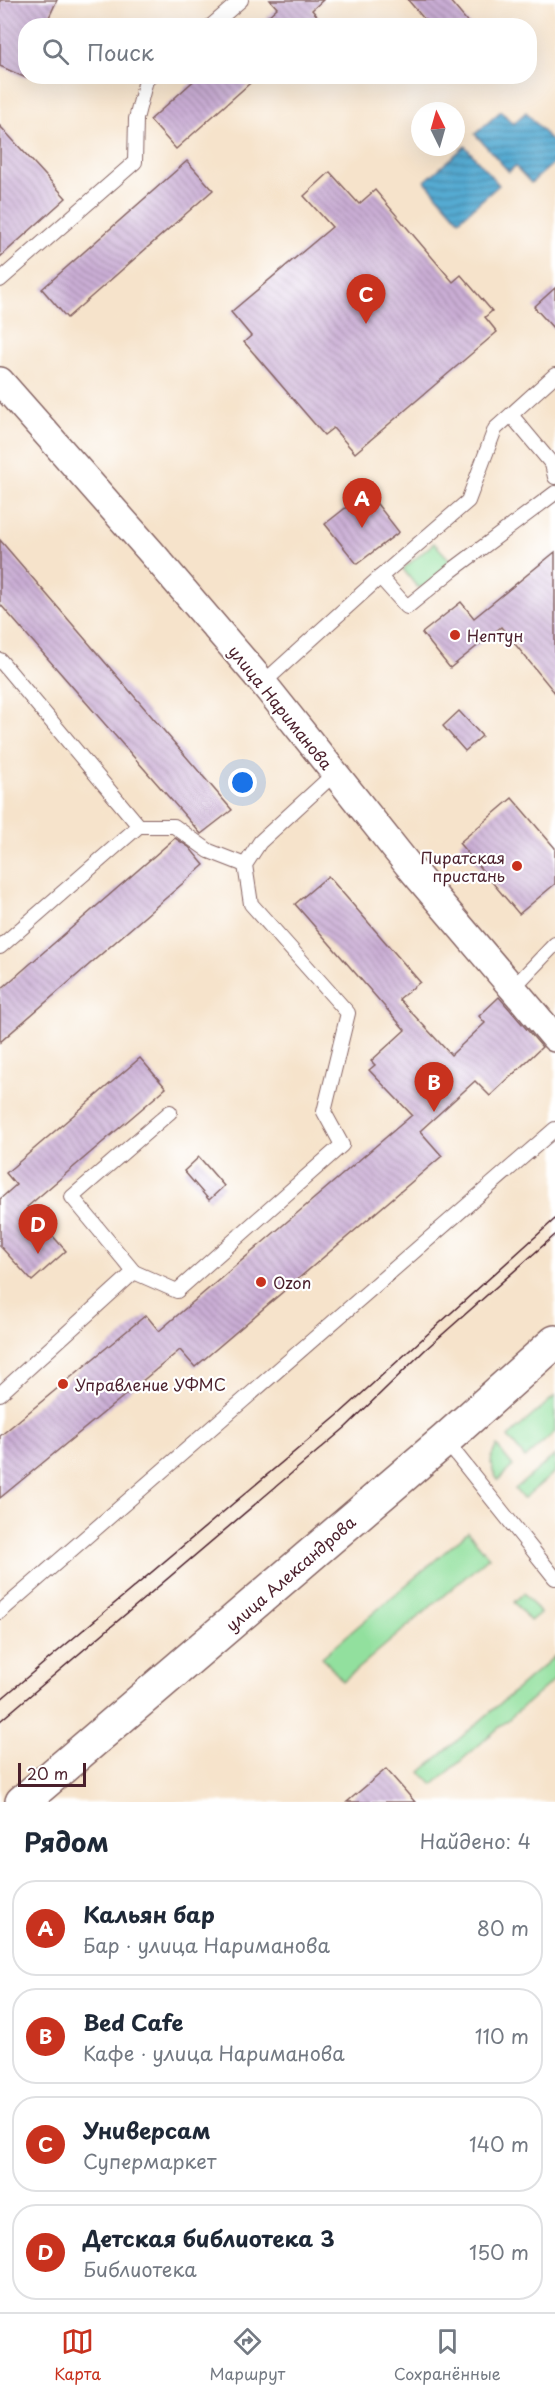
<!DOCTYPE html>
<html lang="ru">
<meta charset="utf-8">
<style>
:root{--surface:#fff;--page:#f6f6f7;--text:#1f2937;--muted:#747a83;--line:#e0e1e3;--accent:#c8321e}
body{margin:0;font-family:"Playpen Sans",sans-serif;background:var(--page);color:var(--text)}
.compass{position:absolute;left:411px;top:102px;width:54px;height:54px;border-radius:50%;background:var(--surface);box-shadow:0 6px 24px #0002;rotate:355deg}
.scale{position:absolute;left:18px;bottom:15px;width:68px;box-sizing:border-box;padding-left:6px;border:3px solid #4a1f2b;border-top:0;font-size:16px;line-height:21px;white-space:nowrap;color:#4a1f2b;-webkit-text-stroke:4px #fff;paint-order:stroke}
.you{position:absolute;left:243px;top:783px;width:21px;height:21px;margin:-15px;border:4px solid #fff;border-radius:50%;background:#1a73e8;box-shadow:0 0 0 9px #1a73e833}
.badge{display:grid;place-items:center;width:39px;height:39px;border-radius:50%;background:var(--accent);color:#fff;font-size:20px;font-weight:700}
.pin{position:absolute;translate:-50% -50px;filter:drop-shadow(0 2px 3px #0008)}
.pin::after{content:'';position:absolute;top:32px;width:21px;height:18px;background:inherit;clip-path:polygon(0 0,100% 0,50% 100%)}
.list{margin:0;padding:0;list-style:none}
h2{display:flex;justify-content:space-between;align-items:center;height:78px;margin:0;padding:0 24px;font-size:26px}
h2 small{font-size:20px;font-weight:400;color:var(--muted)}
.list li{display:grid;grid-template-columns:39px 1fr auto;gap:18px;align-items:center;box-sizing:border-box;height:96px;margin:0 12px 12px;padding:0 12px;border:2px solid var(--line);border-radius:24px}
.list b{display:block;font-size:22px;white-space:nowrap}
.list p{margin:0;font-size:20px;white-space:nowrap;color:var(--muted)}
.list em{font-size:20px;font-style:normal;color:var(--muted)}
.icon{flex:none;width:33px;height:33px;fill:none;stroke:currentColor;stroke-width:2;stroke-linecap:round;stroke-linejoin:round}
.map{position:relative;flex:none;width:555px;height:1802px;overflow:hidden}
.search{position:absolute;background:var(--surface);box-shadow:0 6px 24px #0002;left:18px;right:18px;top:18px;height:66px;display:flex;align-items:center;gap:15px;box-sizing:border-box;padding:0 21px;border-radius:24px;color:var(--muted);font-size:22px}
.sheet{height:510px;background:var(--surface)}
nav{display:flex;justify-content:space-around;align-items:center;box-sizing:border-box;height:84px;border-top:2px solid var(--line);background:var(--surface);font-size:16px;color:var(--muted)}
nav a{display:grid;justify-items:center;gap:3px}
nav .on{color:var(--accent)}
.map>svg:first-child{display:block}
.green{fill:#92e09e;stroke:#6e8064;stroke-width:1.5}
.water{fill:url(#water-rules);stroke:#50647e;stroke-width:1.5}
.building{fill:url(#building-back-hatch)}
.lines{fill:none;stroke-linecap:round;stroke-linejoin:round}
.lane-casing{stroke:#866463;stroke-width:16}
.street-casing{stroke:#866463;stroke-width:30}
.secondary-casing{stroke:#866463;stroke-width:36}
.lane{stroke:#fff;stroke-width:14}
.street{stroke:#fff;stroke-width:27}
.secondary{stroke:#fff;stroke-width:33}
.tram{stroke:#4a1f2b;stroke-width:1.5}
.poi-dot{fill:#c8321e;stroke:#fff;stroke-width:2}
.labels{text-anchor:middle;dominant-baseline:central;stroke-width:4.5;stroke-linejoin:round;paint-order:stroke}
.poi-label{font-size:16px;fill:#4a1f2b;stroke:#fff;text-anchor:start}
.street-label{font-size:16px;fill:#4a1f2b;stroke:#fff}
</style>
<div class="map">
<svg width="555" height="1802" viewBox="0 0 555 1802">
<defs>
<pattern id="water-rules" width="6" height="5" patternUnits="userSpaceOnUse" patternTransform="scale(1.5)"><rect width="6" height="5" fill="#55aad1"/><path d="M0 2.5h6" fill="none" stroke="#488aaa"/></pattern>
<pattern id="building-back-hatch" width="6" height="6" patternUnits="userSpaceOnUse" patternTransform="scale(1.5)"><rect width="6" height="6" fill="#caaed5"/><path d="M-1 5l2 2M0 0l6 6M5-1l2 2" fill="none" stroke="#a68dad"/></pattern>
</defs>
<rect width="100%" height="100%" fill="#fff"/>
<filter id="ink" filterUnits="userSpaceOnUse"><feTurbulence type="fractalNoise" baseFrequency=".0167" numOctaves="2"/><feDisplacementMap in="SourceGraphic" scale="12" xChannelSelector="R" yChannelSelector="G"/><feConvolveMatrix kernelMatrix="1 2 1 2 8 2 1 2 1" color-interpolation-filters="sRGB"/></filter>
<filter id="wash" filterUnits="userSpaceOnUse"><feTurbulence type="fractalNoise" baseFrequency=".008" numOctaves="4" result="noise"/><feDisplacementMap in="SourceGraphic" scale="24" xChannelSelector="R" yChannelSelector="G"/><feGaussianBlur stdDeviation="1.35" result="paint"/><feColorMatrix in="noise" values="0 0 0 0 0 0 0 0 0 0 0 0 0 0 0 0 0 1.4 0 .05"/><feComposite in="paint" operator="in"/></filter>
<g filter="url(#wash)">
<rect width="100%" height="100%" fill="#f6e3cb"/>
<g class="green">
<path d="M434 543 449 559 448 566 424 587H417L403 569Z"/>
<path d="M555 1396V1432L525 1458 508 1437Z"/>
<path d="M497 1446 513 1466 498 1480C490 1469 489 1457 497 1446Z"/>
<path d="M555 1455V1472L523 1499 515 1489Z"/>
<path d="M468 1532 489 1557 343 1681 322 1657Z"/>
<path d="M524 1593 540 1613 530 1621 514 1602Z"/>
<path d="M555 1656V1679L433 1785 421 1772Z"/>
</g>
<g class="water">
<path d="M501 111 513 124 526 112 555 145V162L531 183 515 166 509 172 475 134Z"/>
<path d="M465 146 499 185 459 220 425 181Z"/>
</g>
<g id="blocks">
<g class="building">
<path d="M0 0H57L45 26H26V78L0 66Z"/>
<path d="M270 0H323L312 10 326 26H257L277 8Z"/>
<path d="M408 0H449L471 26H430Z"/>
<path d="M199 76H258L176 149 150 120Z"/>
<path d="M0 126 66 198 0 257Z"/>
<path d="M187 161 213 190 67 318 42 289Z"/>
<path d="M330 172 359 204 375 190 453 282 461 275 492 311 485 317 497 332 355 453 333 428 324 435 244 342 251 336 231 312 332 227 304 196Z"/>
<path d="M555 288V330L534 307Z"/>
<path d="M367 491 399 532 357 564 325 524Z"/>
<path d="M0 540 232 810 201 834 0 604Z"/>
<path d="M555 552V693L501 627 450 668 422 633 461 602 474 618Z"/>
<path d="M459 711 482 736 465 751 443 726Z"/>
<path d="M512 798 555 848V884L519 914 459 843Z"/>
<path d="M175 838 189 847 204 865 0 1042V990Z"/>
<path d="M328 876 420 982 399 999 451 1055 485 1023 479 1016 499 997 542 1047 490 1096 475 1081 420 1131 442 1156 195 1367 180 1350 0 1498V1436L146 1315 159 1331 412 1115 369 1070 375 1065 371 1061 405 1030 295 904Z"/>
<path d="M140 1058 166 1088 27 1207 66 1251 32 1281 0 1246V1199L16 1185 6 1173Z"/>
<path d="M199 1157 224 1186 209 1200 184 1171Z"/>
<path d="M386 1769 415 1802H347Z"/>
</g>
</g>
</g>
<g filter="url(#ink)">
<use href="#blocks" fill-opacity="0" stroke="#866463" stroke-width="1.5"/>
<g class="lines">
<defs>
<g id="lane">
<path d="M211 26 241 0"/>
<path d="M0 280 135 162 136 119 146 80 151 76"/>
<path d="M511 415 552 464 555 477"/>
<path d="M380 577 407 607 451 571 555 493"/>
<path d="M0 660 139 826 0 947"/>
<path d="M263 683 380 577 468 501 495 429 555 375"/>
<path d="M139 826H174L209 851 245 865"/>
<path d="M513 988 555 944"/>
<path d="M134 1272 72 1197 170 1112"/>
<path d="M0 1394 134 1272 177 1291 342 1145 324 1112 348 1013 251 904 245 865 260 842 335 773"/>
<path d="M445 1440 555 1578"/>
<path d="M0 1612 555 1129"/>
</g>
<path id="street" d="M0 381 151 552 263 683 408 865 555 1038"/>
<path id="secondary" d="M22 1802 445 1440 555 1342"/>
</defs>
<use href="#lane" class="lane-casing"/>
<use href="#street" class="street-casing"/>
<use href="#secondary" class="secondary-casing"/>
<use href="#lane" class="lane"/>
<use href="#street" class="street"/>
<use href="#secondary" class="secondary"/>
<g class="tram">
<path d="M0 1700 337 1416 555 1219"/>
<path d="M0 1721 346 1427 426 1349 555 1235"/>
</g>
</g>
</g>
<g class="poi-dot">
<circle cx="455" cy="635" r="6"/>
<circle cx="517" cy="866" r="6"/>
<circle cx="261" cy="1282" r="6"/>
<circle cx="63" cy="1384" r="6"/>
</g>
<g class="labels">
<g class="poi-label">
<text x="467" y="635">Нептун</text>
<text x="505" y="857" text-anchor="end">Пиратская<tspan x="505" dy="18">пристань</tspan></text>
<text x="273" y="1282">Ozon</text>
<text x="75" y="1384">Управление УФМС</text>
</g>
<g class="street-label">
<text transform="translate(281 707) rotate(51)">улица Нариманова</text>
<text transform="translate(290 1573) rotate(-41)">улица Александрова</text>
</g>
</g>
</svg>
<svg class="compass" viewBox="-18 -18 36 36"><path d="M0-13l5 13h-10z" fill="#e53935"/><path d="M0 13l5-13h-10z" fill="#747a83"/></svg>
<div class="scale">20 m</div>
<div class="you"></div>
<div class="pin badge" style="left:362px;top:528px">A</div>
<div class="pin badge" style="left:434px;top:1112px">B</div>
<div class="pin badge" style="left:366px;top:324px">C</div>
<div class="pin badge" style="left:38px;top:1254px">D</div>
<div class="search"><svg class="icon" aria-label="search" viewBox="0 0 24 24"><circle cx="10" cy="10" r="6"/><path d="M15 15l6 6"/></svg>Поиск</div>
</div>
<section class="sheet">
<h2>Рядом<small>Найдено: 4</small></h2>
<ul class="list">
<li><span class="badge">A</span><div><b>Кальян бар</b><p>Бар · улица Нариманова</p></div><em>80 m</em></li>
<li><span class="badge">B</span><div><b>Bed Cafe</b><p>Кафе · улица Нариманова</p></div><em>110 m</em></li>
<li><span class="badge">C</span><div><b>Универсам</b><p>Супермаркет</p></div><em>140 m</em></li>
<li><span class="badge">D</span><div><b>Детская библиотека 3</b><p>Библиотека</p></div><em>150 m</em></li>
</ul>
</section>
<nav>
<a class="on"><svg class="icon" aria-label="map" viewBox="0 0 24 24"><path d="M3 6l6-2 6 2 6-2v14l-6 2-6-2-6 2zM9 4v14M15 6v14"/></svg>Карта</a>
<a><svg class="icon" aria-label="directions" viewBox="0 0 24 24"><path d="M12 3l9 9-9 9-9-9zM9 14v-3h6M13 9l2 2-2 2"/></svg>Маршрут</a>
<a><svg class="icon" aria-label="saved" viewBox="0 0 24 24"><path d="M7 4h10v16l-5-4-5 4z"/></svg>Сохранённые</a>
</nav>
